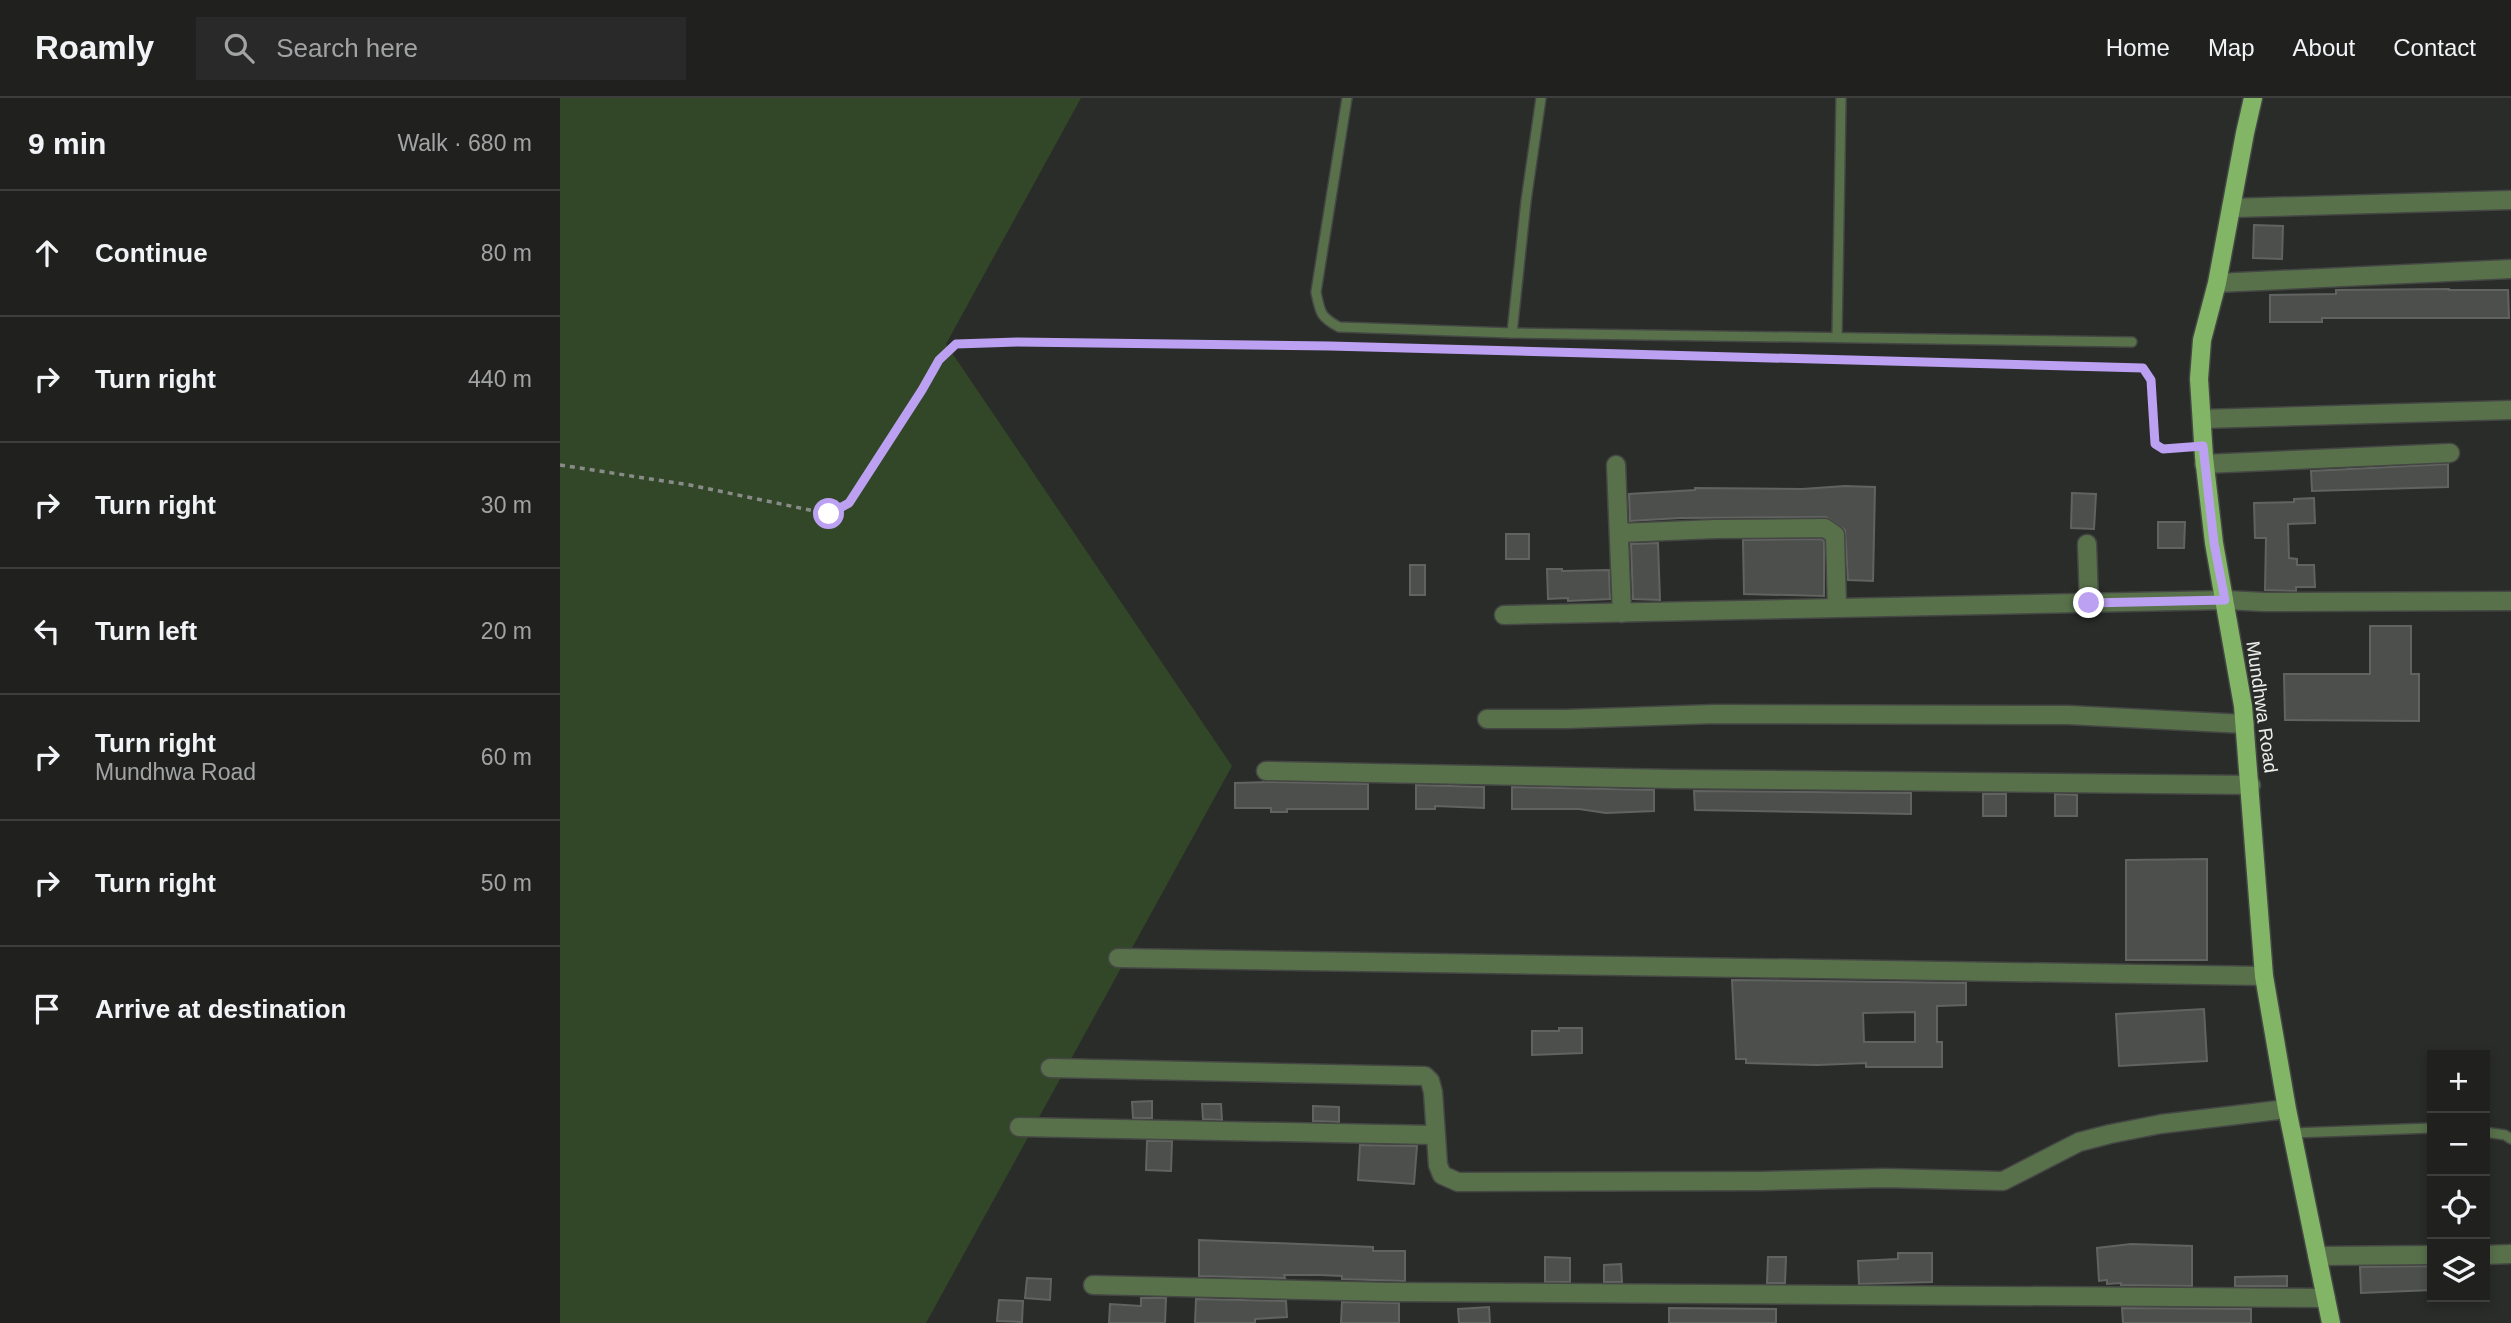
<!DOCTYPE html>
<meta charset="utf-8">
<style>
:root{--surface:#20211f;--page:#282928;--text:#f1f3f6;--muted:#a2a3a4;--line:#3d3e3d}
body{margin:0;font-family:Helvetica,sans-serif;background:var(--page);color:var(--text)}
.controls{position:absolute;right:21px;bottom:21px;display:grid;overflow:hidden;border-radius:0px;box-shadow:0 4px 10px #0003}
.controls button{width:63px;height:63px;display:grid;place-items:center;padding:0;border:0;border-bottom:2px solid var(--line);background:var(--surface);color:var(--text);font:35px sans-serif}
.stop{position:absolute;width:21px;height:21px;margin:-16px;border:5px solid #bca0f2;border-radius:50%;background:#fff}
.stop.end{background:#bca0f2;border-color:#fff;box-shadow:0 2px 7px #0008}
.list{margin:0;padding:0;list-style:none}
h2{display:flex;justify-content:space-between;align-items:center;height:91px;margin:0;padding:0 28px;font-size:30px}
h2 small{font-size:23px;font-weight:400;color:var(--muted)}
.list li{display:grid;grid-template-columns:46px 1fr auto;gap:21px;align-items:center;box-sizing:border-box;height:126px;padding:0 28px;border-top:2px solid var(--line)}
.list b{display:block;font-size:26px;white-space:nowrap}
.list p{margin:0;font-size:23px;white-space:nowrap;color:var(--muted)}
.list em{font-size:23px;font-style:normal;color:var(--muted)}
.icon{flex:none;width:38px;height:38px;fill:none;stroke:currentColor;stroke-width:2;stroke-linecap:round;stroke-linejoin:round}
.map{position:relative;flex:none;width:1951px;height:1225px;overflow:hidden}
header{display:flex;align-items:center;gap:42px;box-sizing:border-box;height:98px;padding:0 35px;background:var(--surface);border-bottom:2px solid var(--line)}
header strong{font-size:33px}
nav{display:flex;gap:38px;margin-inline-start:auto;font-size:24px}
.search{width:490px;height:63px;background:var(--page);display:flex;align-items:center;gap:18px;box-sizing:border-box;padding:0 24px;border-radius:0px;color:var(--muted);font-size:26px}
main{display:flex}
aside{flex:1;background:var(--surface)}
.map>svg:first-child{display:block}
.green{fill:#324727}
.building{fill:#4d4f4c;stroke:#616360;stroke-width:2;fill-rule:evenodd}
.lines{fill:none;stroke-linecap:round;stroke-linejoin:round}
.lane-casing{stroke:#454744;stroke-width:12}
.street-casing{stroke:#454744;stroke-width:21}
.primary-casing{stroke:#454744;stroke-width:21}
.path{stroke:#898b88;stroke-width:3.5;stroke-dasharray:5 5;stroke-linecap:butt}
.lane{stroke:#58714b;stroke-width:9}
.street{stroke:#58714b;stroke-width:18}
.primary{stroke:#82b566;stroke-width:18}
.route{stroke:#bca0f2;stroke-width:9}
.labels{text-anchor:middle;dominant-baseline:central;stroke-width:5;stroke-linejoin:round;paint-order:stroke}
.street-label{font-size:19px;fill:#eceeeb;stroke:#2a2c29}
</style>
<header>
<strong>Roamly</strong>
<div class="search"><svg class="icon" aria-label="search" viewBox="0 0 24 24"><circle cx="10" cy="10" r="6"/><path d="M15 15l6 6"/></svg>Search here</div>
<nav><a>Home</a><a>Map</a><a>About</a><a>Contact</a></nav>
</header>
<main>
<aside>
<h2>9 min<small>Walk · 680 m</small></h2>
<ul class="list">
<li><svg class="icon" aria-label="ahead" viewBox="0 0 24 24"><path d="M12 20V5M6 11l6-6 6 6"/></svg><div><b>Continue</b></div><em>80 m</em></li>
<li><svg class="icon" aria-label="right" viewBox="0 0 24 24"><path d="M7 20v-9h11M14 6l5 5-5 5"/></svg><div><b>Turn right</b></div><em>440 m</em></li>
<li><svg class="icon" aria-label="right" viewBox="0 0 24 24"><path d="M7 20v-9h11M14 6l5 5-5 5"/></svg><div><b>Turn right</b></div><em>30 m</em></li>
<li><svg class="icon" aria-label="left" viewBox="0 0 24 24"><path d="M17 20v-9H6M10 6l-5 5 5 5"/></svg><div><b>Turn left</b></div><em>20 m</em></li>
<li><svg class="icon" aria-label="right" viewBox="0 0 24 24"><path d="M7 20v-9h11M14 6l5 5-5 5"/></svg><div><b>Turn right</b><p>Mundhwa Road</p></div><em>60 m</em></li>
<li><svg class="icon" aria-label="right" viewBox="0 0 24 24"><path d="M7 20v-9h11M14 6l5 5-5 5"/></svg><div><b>Turn right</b></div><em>50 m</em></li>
<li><svg class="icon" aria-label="arrive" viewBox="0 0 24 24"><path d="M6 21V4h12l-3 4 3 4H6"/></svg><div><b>Arrive at destination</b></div></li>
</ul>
</aside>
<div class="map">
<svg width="1951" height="1225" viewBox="0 0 1951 1225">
<rect width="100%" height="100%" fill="#2a2c29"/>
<path class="green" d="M0 0H521L386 246 672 668 366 1225H0Z"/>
<g class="building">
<path d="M1694 127 1723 128 1722 161 1693 160Z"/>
<path d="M1889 191V192H1948L1949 220H1762V224H1710V197L1776 196V192Z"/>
<path d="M1888 366V389L1752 393 1751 373Z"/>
<path d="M1285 388 1315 389 1313 483 1288 482 1285 432 1266 419 1120 420 1070 423 1069 396 1135 392V390L1242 391Z"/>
<path d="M1512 395 1536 396 1534 431 1511 430Z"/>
<path d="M1754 400 1755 425 1728 426 1729 460 1737 461V467H1754L1755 489H1736V493L1705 492 1706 440H1695L1694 405 1734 404V401Z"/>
<path d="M1598 424H1625L1624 450H1598Z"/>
<rect x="946" y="436" width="23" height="25"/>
<path d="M1261 441 1264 443V498L1184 496 1183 442Z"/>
<path d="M1098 445 1100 502 1073 501 1071 446Z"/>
<rect x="850" y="467" width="15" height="30"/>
<path d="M987 471H1002V473L1049 472 1050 501 1008 503V500L988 501Z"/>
<path d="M1810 528H1851V576H1859V623L1725 622 1724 576H1810Z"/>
<path d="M711 684 808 686V711H727V714H711V710H675V685Z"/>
<path d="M856 687 924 689V710L875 708V711H856Z"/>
<path d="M952 689 1094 692V713L1046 715 1019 711H952Z"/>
<path d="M1134 693 1351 695V716L1135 712Z"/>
<rect x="1423" y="696" width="23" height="22"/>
<path d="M1495 696 1517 697V718H1495Z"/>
<path d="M1647 761V862H1566V762Z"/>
<path d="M1172 882 1406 885V907L1377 908V944H1382V969H1306V965L1257 967 1186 965V961H1176ZM1355 914V944H1304L1303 915Z"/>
<path d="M1644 911 1647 963 1559 968 1556 916Z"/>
<path d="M999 930H1022V955L972 957V933H999Z"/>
<path d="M592 1003V1020H573L572 1004Z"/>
<path d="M642 1006H661L662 1022 643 1021Z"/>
<path d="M753 1008 779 1009V1024L753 1023Z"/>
<path d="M587 1043H612L611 1073 586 1072Z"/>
<path d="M800 1047 857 1048 854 1086 798 1082Z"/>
<path d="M639 1142 813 1149V1153H845V1183L782 1181V1178L760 1177H724L725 1180 639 1178Z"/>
<path d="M1571 1146 1632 1148V1188L1561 1187V1185L1547 1186V1182L1539 1183 1537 1150Z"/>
<path d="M1338 1155H1372V1184L1299 1186 1298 1163 1338 1161Z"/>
<path d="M985 1159 1010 1160V1184H985Z"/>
<path d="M1208 1159H1226L1225 1185H1207Z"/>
<path d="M1061 1166 1062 1184H1044V1167Z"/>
<path d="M1872 1168V1192L1801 1195 1800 1169Z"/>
<path d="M1727 1178V1188H1675V1179Z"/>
<path d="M467 1180 491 1181 490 1202 465 1200Z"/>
<path d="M581 1200H606L605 1225H549L550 1206 581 1208Z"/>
<path d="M636 1201 726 1203 727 1219 695 1221V1225H635Z"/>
<path d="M439 1202 463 1203 462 1224 437 1223Z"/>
<path d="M782 1204 839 1205V1225H781Z"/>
<path d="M929 1209 930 1225H899L898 1211Z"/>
<path d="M1109 1210 1216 1211V1225H1109Z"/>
<path d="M1562 1210 1691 1211V1225H1563Z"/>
</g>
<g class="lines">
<defs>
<g id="lane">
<path d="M787 0 756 194C760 214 760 219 779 229L952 235 1572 244"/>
<path d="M952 235 966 103 981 0"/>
<path d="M1277 238 1281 0"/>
<path d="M1925 1034 1945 1037 1951 1041"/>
<path d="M1732 1035 1872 1030"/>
</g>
<g id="street">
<path d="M1671 110 1951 102"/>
<path d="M1657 185 1951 171"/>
<path d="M1642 321 1951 312"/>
<path d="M1644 366 1890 355"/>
<path d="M1056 367 1062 515"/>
<path d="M1059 435 1156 431 1265 430 1275 437 1277 509"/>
<path d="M1527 446 1529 505"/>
<path d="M944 517 1665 502 1705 504 1951 503"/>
<path d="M927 621H1006L1155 616 1508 617 1685 626"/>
<path d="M706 673 1113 681 1691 687"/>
<path d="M558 860 1704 878"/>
<path d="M490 970 865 978 870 983 873 994 878 1067 882 1077 898 1084 1201 1083 1325 1080 1443 1083 1519 1044 1550 1036 1601 1026 1727 1011"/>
<path d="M459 1029 874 1037"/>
<path d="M1925 1157 1951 1156"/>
<path d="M1757 1158 1872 1157"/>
<path d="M533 1187 830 1194 1766 1200"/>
</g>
<path id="primary" d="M1693 0 1685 35 1657 185 1642 242 1639 281 1644 359 1654 445 1683 608 1704 878 1727 1011 1771 1225"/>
</defs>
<use href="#lane" class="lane-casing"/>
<use href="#street" class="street-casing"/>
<use href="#primary" class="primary-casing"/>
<path class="path" d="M0 367 130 387 269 416 289 405 362 292 378 262 396 246 457 244 770 248 1582 270 1591 282 1595 346 1603 351 1626 349"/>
<use href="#lane" class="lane"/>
<use href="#street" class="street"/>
<use href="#primary" class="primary"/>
</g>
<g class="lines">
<path class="route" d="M269 416 289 405 362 292 379 262 396 246 457 244 770 248 1583 270 1591 282 1595 346 1603 351 1643 348 1654 445 1665 502 1529 505"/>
</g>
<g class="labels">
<g class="street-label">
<text transform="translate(1702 609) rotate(82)">Mundhwa Road</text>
</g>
</g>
</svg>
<div class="controls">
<button>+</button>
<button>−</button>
<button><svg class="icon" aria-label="locate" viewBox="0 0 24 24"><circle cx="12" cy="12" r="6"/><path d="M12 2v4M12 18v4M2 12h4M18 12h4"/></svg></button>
<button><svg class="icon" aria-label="layers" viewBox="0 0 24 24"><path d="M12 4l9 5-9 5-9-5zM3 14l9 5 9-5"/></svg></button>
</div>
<div class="stop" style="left:269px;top:416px"></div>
<div class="stop end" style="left:1529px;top:505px"></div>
</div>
</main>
